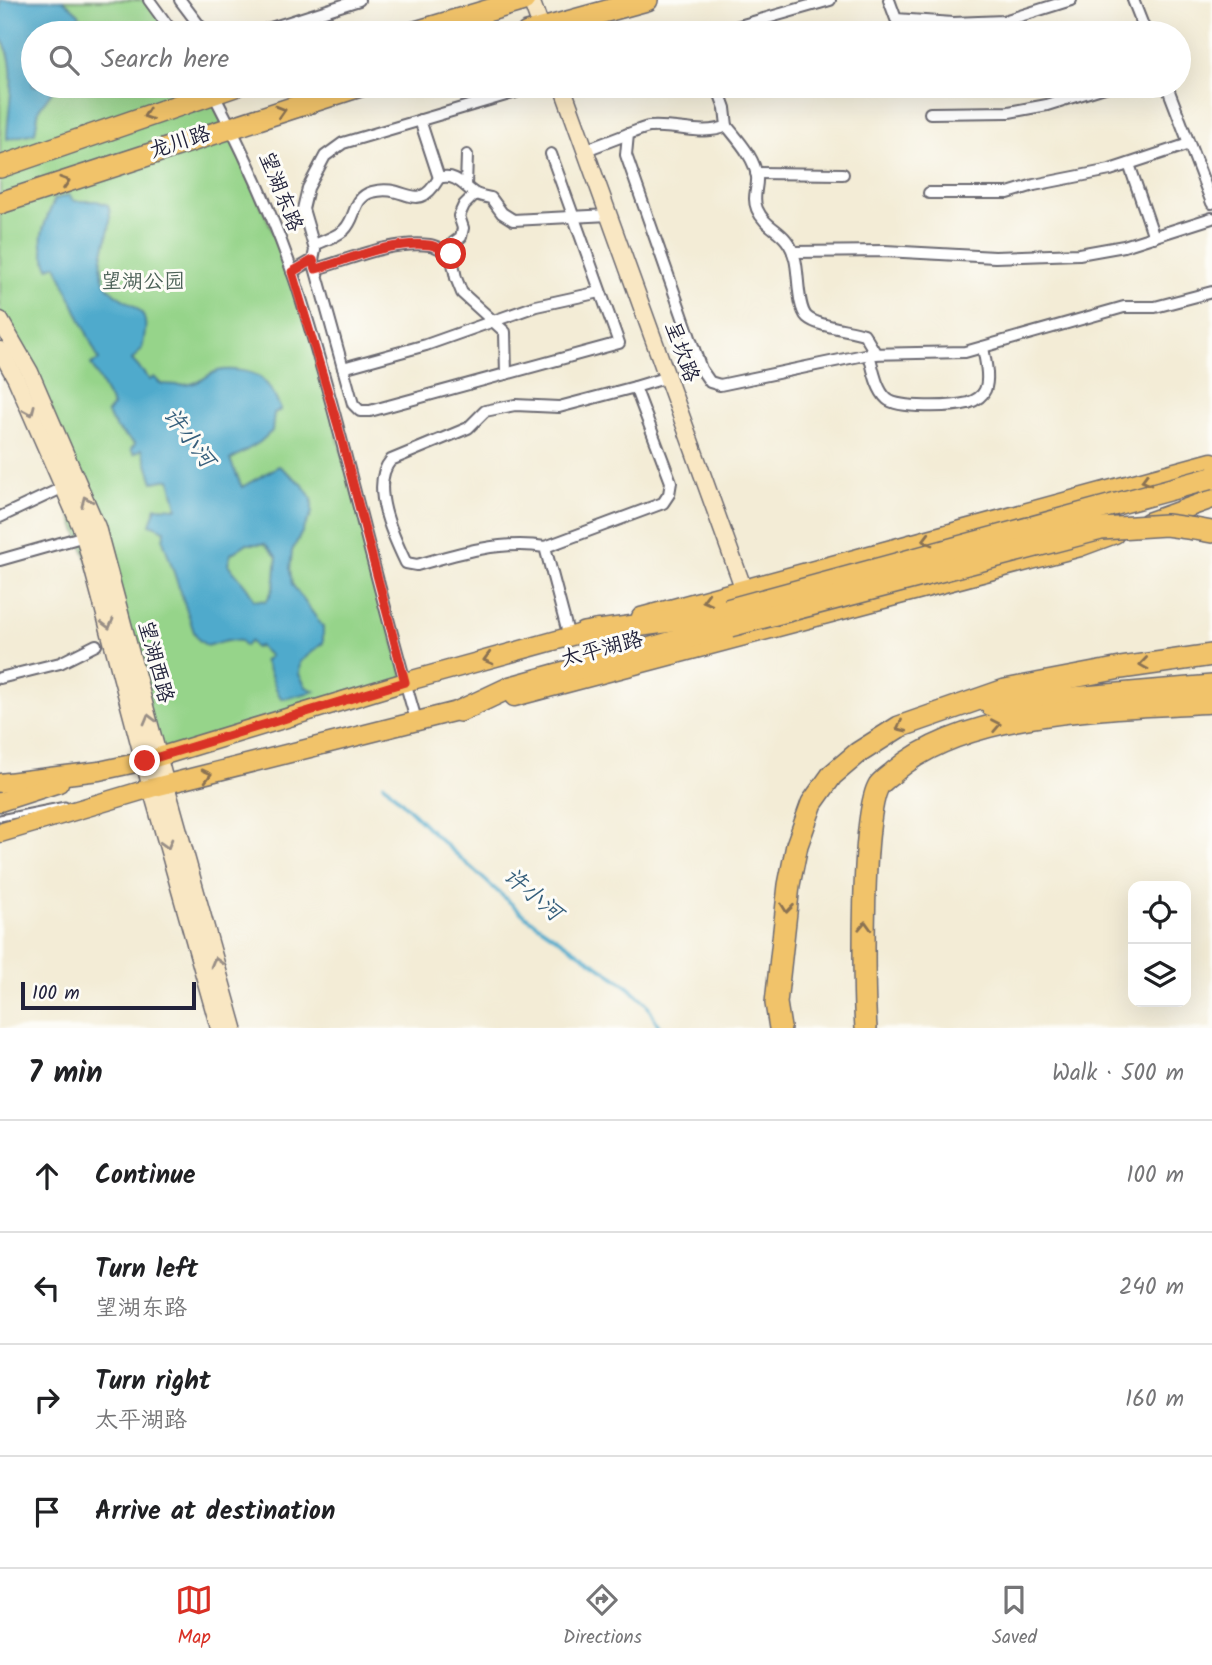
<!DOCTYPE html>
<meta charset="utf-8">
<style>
:root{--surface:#fff;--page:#f2f2f2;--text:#202124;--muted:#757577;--line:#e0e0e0;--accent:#d93025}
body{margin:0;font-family:Kalam,"LXGW WenKai TC",sans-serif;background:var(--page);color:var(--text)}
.controls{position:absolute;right:21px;bottom:21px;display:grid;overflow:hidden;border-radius:14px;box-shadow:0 7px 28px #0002}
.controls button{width:63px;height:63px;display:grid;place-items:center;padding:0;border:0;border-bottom:2px solid var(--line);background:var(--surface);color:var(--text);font:35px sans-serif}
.scale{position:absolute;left:21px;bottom:18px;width:175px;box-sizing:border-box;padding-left:7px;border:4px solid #22223b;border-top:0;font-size:19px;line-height:24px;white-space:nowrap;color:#22223b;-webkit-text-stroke:5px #fdfcf7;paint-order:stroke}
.stop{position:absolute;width:21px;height:21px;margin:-16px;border:5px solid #d93025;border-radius:50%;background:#fff}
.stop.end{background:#d93025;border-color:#fff;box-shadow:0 2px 7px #0008}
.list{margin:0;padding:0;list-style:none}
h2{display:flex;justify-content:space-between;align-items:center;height:91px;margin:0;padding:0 28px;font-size:30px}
h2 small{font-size:23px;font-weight:400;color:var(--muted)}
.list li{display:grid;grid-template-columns:46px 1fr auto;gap:21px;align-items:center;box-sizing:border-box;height:112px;padding:0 28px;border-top:2px solid var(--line)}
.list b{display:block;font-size:26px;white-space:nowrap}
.list p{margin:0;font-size:23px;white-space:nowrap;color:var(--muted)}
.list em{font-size:23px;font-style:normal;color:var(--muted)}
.icon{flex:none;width:38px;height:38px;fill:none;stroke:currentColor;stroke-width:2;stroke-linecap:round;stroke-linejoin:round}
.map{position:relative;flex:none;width:1212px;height:1028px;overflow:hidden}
.search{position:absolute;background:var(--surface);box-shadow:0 7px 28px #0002;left:21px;right:21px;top:21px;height:77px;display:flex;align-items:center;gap:18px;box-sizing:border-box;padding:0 24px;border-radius:38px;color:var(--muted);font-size:26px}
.sheet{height:539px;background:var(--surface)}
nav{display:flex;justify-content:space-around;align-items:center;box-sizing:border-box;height:98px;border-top:2px solid var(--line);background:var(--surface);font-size:19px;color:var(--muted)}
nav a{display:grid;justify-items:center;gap:4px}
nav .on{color:var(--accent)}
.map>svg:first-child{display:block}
.green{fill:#96d48a;stroke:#5c7b62;stroke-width:2}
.water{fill:#4faacc;stroke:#386684;stroke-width:2;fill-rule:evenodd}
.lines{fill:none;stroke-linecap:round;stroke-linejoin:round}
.stream{stroke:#4faacc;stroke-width:3.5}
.lane-casing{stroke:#6b6971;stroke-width:9}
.street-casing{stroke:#6b6971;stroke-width:14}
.secondary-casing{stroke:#6b6971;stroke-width:19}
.primary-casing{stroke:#6b6971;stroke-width:21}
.highway-casing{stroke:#6b6971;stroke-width:24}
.lane{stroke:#fff;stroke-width:5}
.street{stroke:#fff;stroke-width:10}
.secondary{stroke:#f9e7c3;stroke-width:16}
.primary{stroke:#f1c36a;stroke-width:18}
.highway{stroke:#f1c36a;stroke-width:21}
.highway-bridge-casing{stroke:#6b6971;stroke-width:24;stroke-linecap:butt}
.highway-bridge{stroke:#f1c36a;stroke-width:21}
.oneway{stroke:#8a7252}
.oneway2{stroke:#988e86}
.route{stroke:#d93025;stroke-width:9}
.labels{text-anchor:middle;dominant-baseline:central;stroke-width:6;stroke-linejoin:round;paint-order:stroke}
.street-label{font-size:21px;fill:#22223b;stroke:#fdfcf7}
.park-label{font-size:21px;fill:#4b6057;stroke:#fdfcf7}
.water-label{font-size:23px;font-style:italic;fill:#365f7c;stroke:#fdfcf7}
</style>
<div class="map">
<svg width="1212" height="1028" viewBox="0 0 1212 1028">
<rect width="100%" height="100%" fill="#fdfcf7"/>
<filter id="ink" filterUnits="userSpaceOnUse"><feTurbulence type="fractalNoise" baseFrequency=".0143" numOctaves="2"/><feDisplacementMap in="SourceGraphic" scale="14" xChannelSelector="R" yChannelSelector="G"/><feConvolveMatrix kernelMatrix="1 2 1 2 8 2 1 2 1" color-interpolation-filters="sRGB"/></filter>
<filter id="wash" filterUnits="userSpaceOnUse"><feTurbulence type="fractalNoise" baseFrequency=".00686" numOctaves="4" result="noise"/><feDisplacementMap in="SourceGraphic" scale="28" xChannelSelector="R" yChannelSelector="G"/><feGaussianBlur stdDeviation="1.57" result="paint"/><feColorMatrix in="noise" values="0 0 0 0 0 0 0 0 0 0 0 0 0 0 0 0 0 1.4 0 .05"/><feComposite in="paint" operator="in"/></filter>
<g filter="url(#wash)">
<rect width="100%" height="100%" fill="#f3ecd6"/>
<path class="green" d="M0 0H149L173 33H33V86H209L296 284 405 682 159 757 0 320Z"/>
<g class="water">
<path d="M0 0H63L79 14 81 33H61L63 29 55 20H45L39 28 48 33H33V47L30 49 33 61V86H56L39 109 35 133 7 139C7 110 21 61 0 38Z"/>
<path d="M69 195 74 201H97L108 205C117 231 94 254 104 280 114 305 150 300 145 332 142 350 145 346 132 360L150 380 154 377 161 384C174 385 187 387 199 381 206 378 210 373 218 371 229 368 251 371 260 377 270 385 276 399 281 410L274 413 272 431 260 442 230 460 242 487 279 466 302 484 312 499V513L292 551 290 570 292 584 323 627V643L300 662 299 674 306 687 315 691 288 698H281C273 686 272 673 264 661L270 656 259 646 255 648 250 641 245 646 241 641 227 640 207 646 199 640 194 632 163 540 165 530 150 524 156 507 177 508 170 479 153 482 142 449 134 454 131 449 135 444 116 428 107 413 113 406 91 364 99 360 56 265 49 268C35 239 43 226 55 199ZM246 544H265L277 557C274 576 278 585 266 601L254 600C248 584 238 579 228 564L231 554Z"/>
</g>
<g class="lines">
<path class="stream" d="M384 784 437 837 525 916 626 985 646 1003 660 1028"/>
</g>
</g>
<g filter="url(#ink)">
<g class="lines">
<defs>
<path id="lane" d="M0 818 65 805"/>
<g id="street">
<path d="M149 0 173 33"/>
<path d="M180 0 205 33"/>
<path d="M889 0 896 19 953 23 1004 21 1071 0"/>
<path d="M1133 0 1146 33"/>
<path d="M255 33 359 0"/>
<path d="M715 33 830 0"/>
<path d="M717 86 725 108 727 126C703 137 674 124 649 127 642 128 635 132 628 134L626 155 701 369 710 382 720 385 869 354 965 352 1124 307H1155L1212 292"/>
<path d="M1167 86 1212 203"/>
<path d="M212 91C245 154 275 219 297 286 343 430 374 578 417 723"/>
<path d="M930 113 1009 112 1047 105 1108 86"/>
<path d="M420 120 439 178"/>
<path d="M727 126C738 140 755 158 757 177 758 188 752 197 757 209 767 232 788 229 795 259 799 274 797 307 807 317 818 327 849 329 864 334L876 354"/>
<path d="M586 150 628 134"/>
<path d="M1129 164 1154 237"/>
<path d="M756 173 843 174"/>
<path d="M466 186 467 155"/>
<path d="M929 193H1008L1034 185 1110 170 1189 144"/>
<path d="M475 194 464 205 459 216 463 228 461 237 453 243 451 254 456 278 462 293 505 332 506 374"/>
<path d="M314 245C323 241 336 237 344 230 357 218 352 198 372 192 406 182 416 217 439 178 455 173 463 185 474 193 479 196 486 197 491 198L502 213 513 220 609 215"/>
<path d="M793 252 885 251 995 257 1079 254 1124 246 1212 218"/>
<path d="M313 260 353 404 360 411H370L619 343 551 154"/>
<path d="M316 269C351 259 392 240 430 245 437 246 444 251 451 254"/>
<path d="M292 272 313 260 315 250 303 209 308 188 325 156 343 143 516 92"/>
<path d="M869 354C873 368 876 389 887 399 898 409 953 407 968 403 974 401 982 397 985 390 990 378 985 360 983 347"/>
<path d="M343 368 426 345 536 306 600 292"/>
<path d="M635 387 668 377"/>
<path d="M0 517 64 487"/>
<path d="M545 547C502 540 458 553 417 565L406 563C393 536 369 485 391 460L468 428 485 411 515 405 559 407 635 387 671 482 669 494 663 503 545 547 569 637"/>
<path d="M0 560 85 536"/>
<path d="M0 678 60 663 96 645"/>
</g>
<g id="secondary">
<path d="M531 0 543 33"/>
<path d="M562 86 748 601"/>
<path d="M0 320 30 372 97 527 166 785 234 1028"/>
<path d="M0 350 16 379 83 532 151 788 219 1028"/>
</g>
<g id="primary">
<path d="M1148 522 1212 499"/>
<path d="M641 617 1212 462"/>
<path d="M514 697 1080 547 1115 534"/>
<path d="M0 783 99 771 145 761 405 682 597 629"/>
<path d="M0 802 59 783"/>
<path d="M0 833 151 788 473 707"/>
</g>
<g id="highway">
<path d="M412 33 524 0"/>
<path d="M527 33 647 0"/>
<path d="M0 167 235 86"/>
<path d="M0 203 360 86"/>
<path d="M1195 529 1212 532"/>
<path d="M584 633 701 617 727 610"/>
<path d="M991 705 1212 686"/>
<path d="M460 711 511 687 730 626"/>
<path d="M780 1028 776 1003 789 885 797 845 812 803 832 775 858 753 899 727 1005 690 1121 668 1212 655"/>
<path d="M866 1028C863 988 861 813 879 785 883 780 891 775 895 771 968 708 1118 708 1212 702"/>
</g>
</defs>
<use href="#lane" class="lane-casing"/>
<use href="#street" class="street-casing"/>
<use href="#secondary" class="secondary-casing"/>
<use href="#primary" class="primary-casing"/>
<use href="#highway" class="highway-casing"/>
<use href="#lane" class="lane"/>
<use href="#street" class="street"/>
<use href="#secondary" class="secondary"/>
<use href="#primary" class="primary"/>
<use href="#highway" class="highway"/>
<defs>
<g id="highway-bridge">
<path d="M727 610 1212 478"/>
<path d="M730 626 1101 529 1166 525 1195 529"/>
</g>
</defs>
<use href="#highway-bridge" class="highway-bridge-casing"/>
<use href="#highway-bridge" class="highway-bridge"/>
</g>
<defs><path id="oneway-chevron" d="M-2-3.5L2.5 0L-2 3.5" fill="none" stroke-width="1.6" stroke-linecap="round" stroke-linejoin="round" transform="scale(1.75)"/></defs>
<g class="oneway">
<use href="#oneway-chevron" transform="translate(281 111) rotate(-17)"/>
<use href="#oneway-chevron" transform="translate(148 115) rotate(161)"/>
<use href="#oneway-chevron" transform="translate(65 182) rotate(-18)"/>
<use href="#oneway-chevron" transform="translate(1146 480) rotate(165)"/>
<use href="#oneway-chevron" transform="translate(927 540) rotate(165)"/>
<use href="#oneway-chevron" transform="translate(707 600) rotate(165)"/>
<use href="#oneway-chevron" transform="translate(488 659) rotate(165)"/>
<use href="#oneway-chevron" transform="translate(1144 664) rotate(172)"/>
<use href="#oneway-chevron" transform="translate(996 725) rotate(-11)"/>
<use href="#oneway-chevron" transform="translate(901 727) rotate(155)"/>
<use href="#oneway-chevron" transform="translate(207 775) rotate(-14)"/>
<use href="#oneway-chevron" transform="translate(787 908) rotate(96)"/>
<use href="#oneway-chevron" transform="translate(865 926) rotate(-88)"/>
</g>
<g class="oneway2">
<use href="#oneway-chevron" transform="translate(30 411) rotate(66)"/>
<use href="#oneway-chevron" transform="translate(86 501) rotate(-114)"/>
<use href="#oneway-chevron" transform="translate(108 624) rotate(75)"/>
<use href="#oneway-chevron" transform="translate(149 719) rotate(-105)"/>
<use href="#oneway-chevron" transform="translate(167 844) rotate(74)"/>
<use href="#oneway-chevron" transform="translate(216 962) rotate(-106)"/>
</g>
</g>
<g class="lines" filter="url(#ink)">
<path class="route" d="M145 761 405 682 338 426 292 272 313 260 316 269C351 259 392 240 430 245 437 246 444 251 451 254"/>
</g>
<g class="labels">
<g class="street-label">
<text transform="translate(180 143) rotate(-18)">龙川路</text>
<text transform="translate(280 192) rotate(68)">望湖东路</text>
<text transform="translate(681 352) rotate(70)">呈坎路</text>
<text transform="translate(602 650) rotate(-15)">太平湖路</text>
<text transform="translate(155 662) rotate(75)">望湖西路</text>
</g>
<g class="park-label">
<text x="143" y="282">望湖公园</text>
</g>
<g class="water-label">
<text transform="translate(188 438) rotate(52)">许小河</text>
<text transform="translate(532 895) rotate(40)">许小河</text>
</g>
</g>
</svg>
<div class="controls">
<button><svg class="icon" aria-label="locate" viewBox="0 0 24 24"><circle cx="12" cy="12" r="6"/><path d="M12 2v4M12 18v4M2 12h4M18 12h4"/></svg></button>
<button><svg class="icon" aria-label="layers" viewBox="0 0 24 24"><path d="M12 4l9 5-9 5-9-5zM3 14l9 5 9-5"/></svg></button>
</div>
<div class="scale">100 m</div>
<div class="stop" style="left:451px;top:254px"></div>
<div class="stop end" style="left:145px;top:761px"></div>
<div class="search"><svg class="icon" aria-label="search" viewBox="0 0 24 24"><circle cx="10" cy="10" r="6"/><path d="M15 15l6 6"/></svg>Search here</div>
</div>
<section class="sheet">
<h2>7 min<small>Walk · 500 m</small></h2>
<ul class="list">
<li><svg class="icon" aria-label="ahead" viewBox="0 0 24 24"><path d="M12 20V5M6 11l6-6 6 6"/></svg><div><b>Continue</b></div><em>100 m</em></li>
<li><svg class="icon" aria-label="left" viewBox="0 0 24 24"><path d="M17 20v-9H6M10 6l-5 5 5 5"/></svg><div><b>Turn left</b><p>望湖东路</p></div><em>240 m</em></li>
<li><svg class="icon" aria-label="right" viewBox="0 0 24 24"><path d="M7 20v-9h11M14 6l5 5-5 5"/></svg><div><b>Turn right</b><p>太平湖路</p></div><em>160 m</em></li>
<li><svg class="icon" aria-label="arrive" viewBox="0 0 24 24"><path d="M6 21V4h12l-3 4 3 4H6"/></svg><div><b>Arrive at destination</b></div></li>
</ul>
</section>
<nav>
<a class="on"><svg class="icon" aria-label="map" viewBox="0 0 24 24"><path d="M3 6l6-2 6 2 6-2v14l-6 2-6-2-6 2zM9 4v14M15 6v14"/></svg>Map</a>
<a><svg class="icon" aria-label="directions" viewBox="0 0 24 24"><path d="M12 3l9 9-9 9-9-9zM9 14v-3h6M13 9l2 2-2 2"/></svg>Directions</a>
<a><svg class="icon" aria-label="saved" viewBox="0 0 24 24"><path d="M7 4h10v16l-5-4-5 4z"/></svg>Saved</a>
</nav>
